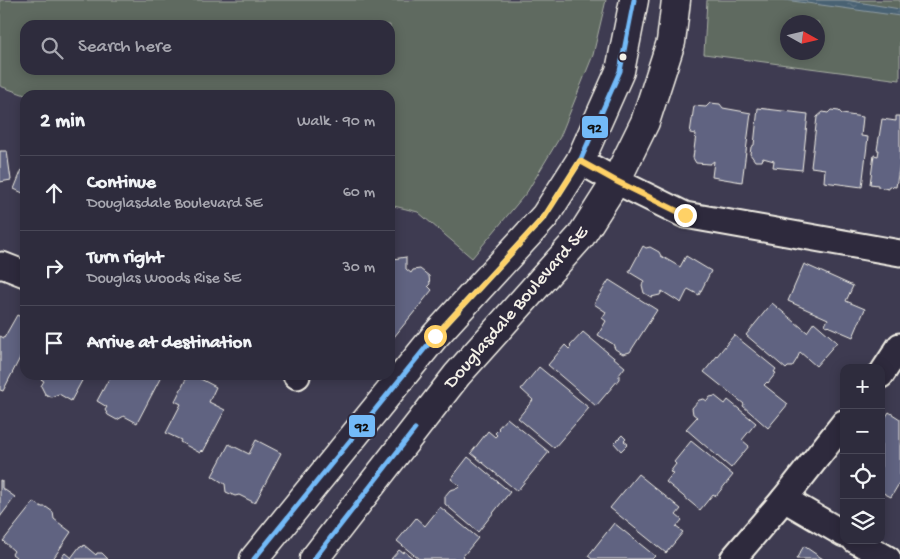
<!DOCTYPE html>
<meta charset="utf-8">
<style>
:root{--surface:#2e2c3d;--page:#363444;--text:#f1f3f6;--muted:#a7a7b0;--line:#494857}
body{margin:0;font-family:"Gochi Hand",sans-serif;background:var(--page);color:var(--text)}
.controls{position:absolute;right:15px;bottom:15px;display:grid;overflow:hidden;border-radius:10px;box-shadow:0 2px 12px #0003}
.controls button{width:45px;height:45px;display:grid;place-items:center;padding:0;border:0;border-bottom:1px solid var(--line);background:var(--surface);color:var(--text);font:25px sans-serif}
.compass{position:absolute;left:780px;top:15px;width:45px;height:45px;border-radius:50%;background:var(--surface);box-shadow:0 2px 12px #0003;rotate:98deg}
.stop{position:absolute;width:15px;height:15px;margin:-11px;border:4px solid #ffd166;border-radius:50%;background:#fff}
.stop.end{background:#ffd166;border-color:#fff;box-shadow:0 1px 5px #0008}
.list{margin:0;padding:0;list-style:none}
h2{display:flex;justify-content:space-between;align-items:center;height:65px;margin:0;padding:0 20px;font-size:21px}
h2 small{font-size:16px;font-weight:400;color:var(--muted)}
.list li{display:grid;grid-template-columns:32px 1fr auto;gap:15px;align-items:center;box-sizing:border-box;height:75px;padding:0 20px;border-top:1px solid var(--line)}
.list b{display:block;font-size:19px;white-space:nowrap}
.list p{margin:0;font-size:16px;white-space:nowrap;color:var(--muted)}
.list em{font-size:16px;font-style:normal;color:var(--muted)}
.icon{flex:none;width:28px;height:28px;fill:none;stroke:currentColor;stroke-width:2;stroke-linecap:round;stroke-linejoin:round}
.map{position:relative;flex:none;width:900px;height:559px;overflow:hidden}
.search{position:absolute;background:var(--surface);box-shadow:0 2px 12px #0003;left:20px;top:20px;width:375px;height:55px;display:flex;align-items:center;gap:12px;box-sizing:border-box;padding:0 18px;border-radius:15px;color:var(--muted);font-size:19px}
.panel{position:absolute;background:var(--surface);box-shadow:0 2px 12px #0003;left:20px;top:90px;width:375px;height:290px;border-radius:15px}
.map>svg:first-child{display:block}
.green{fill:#5e6b60;stroke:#a9aea4;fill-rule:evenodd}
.water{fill:url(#water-ripples);stroke:#8e9ba2}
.building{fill:#606481;stroke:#f4f1e8}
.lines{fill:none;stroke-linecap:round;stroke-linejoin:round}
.minor-casing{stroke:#f4f1e8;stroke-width:29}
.tertiary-casing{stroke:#f4f1e8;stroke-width:31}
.minor{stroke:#2f2a3d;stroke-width:25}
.tertiary{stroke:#2f2a3d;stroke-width:28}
.bus-1-casing{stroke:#2f2a3d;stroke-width:9}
.bus-1{stroke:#73baf8;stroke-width:5}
.route{stroke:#ffd166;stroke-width:6}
.bus-dot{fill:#f4f1e8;stroke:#2f2a3d;stroke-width:2}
.labels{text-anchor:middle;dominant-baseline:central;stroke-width:4;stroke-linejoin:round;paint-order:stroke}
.street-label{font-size:19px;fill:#f4f1e8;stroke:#2f2a3d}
.line-badge{stroke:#2f2a3d;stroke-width:2}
.pale-badge-label{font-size:14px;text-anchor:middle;font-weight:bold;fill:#111}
</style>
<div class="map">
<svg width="900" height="559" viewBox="0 0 900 559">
<defs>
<pattern id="water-ripples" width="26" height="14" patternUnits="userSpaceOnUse" patternTransform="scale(1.25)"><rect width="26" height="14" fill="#4a6273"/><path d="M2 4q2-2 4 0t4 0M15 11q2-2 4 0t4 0" fill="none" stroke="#657987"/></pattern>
</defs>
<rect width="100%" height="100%" fill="#3e3b51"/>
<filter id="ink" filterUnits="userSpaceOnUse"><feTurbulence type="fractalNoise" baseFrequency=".02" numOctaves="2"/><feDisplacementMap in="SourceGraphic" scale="10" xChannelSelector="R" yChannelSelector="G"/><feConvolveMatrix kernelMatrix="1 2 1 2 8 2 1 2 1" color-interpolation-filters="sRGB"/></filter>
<g filter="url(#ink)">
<g class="green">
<path d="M0 0H606L593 55 560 137 527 192 472 258 418 212 390 205V95H25L0 86ZM25 25H390V70H25Z"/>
<path d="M707 0H900V80L704 54ZM788 22H818V52H788Z"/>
</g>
<path class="water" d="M785 0H845L900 9V16Z"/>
<g class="building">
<path d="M710 103 720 104 723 108 751 113 742 182 712 177 714 161 710 164 696 163 693 158 696 134 690 133 694 106 706 107Z"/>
<path d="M758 108 808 114 802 170 773 167 774 161 763 158 762 161H755L750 154 751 147 754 145Z"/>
<path d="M831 110 839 111 842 114 863 117 861 136 868 137 862 187 824 182 825 169 811 167 817 117 823 112 828 113Z"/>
<path d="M896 116H900V163L896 187 889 186V189L878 187V185L870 184 874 155 878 156 879 150H877L882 119 896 121Z"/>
<path d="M0 151H7L11 180 0 182Z"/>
<path d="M25 162V194L14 189Z"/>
<path d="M643 246 646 248 650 247 659 252 661 256 680 267 686 256 711 271 699 295 688 289 681 303 662 291 660 295 651 297 644 293 642 285 644 281 629 272Z"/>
<path d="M390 256 393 259 406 257V269L411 273 413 270 420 269 429 276 430 284 428 286 432 290 390 342Z"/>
<path d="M804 264 853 286 846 301 865 309 853 337 825 325 828 319 788 301Z"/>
<path d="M609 280 657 310 630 352 623 354 615 349 613 344 598 335 606 321 602 318 606 312 594 304Z"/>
<path d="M772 303 807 332 814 322 837 342 816 366 800 352 797 359 792 367H788L786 369 746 335Z"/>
<path d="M17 315 25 319V356L22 354 3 391 0 390V336L4 338Z"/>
<path d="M583 332 625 367 619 375V379L596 406 548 365 565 345 569 349 571 347 570 346Z"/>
<path d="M734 335 776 369 774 372 776 373 768 383 767 382 764 385 788 404 768 428 743 406 744 404 704 372Z"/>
<path d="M539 367 589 408 554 448 518 418 533 400 521 389Z"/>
<path d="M34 375H85L71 401 59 394 51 397 45 394 41 386 44 381Z"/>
<path d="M111 375H162L137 423 124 416 117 420 108 415 105 410 107 407 97 401Z"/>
<path d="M188 375H193L216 387 209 402 225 410 203 452 201 450 200 453 180 442 181 440 166 433 181 404 175 401Z"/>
<path d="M715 396 725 404 728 400 756 423 742 440 749 446 731 468 686 429 697 417 693 414 692 408 699 400 704 399 707 401 710 397Z"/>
<path d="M889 412 900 419V482L891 497 881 492V424Z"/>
<path d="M507 418 549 452 517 491 471 453 488 431 495 437 497 435 495 433 499 429 498 428Z"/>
<path d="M622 435 626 439 624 441 628 444 621 451 614 443Z"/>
<path d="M256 440 281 453 255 503 239 495 235 496 226 492 225 484 212 476 229 444 249 454Z"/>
<path d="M691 441 733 475 716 496 713 494 700 510 666 482 673 473 670 472 676 464 674 462Z"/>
<path d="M468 457 510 492 478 532 445 504V496L450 490 458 488 460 486 451 479Z"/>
<path d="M638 474 681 509 676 515 682 520 676 527 683 532 666 553 610 508Z"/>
<path d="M0 480 2 481V488L15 497 0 517Z"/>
<path d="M34 502 42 507H46L53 512 54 519 71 532 53 559H14L16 557 12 554 14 551 3 541Z"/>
<path d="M440 507 478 538 463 556 465 558 463 559H419L397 541 416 518 425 526Z"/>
<path d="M614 523 655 556 652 559H592L588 556Z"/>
<path d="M84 545 96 555 97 553H102L108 559H60L65 553 71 558 80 546 83 547Z"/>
<path d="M804 546 823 559H796Z"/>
<path d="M399 550 403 553 404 551 414 559H391Z"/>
</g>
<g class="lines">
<defs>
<g id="minor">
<path d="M580 161 616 181 685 215 900 253"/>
<path d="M0 266 2 265 25 274"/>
<path d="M296 375 297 376"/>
<path d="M881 375 900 346"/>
<path d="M784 499 844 534"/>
<path d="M855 540 888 559"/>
<path d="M733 559 784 499 844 423"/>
</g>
<g id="tertiary">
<path d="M254 559 435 336 545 216 580 161 620 71 634 0"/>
<path d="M314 559 457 375 581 236 616 181 645 122 671 42 676 0"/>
</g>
</defs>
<use href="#minor" class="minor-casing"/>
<use href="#tertiary" class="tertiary-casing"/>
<use href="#minor" class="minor"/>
<use href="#tertiary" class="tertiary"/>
<defs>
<g id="bus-1">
<path d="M254 559 435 336 545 216 580 161 620 71 634 0"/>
<path d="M314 559 415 429"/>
</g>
</defs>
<use href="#bus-1" class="bus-1-casing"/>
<use href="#bus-1" class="bus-1"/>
</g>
</g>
<g class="lines" filter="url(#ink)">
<path class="route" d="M435 336 545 216 580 161 616 181 685 215"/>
</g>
<circle class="bus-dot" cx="623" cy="57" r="4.5"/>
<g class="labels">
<g class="street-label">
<text transform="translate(517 308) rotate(-49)">Douglasdale Boulevard SE</text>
</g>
</g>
<g class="line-badge">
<rect x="581" y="115" width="28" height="24" rx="5" fill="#73baf8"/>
<rect x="348" y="414" width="28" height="24" rx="5" fill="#73baf8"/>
</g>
<g class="pale-badge-label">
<text x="595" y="132">92</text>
<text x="362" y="431">92</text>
</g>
</svg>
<div class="controls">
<button>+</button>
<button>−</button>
<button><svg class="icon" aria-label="locate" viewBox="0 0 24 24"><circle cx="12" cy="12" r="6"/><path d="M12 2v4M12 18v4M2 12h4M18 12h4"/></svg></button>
<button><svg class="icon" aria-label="layers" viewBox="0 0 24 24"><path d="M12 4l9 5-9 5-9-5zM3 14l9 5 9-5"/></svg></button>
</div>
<svg class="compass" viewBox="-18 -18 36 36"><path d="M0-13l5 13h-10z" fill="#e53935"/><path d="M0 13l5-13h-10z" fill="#a7a7b0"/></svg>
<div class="stop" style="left:435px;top:336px"></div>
<div class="stop end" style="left:685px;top:215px"></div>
<div class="search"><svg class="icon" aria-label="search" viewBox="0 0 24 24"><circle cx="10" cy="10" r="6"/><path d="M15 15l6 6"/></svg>Search here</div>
<section class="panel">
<h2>2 min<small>Walk · 90 m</small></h2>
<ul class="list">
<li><svg class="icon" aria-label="ahead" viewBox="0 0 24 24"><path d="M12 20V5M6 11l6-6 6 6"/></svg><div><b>Continue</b><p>Douglasdale Boulevard SE</p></div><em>60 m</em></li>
<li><svg class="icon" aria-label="right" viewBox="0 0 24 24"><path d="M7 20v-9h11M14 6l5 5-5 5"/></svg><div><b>Turn right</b><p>Douglas Woods Rise SE</p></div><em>30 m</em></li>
<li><svg class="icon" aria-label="arrive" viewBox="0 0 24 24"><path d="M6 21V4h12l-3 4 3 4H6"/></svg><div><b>Arrive at destination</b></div></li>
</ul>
</section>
</div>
